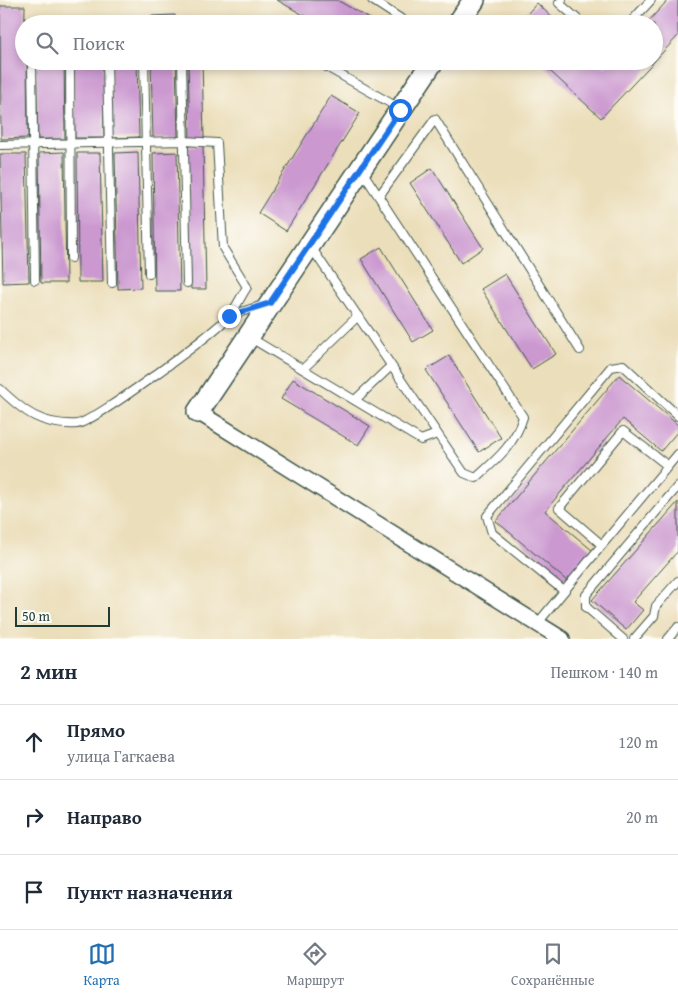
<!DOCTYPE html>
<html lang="ru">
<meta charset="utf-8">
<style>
:root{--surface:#fff;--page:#f6f6f7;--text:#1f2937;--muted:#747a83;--line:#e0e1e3;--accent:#1f6fb2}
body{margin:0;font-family:"Gentium Book Plus",serif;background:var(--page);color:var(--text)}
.scale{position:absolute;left:15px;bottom:12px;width:95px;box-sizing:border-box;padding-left:5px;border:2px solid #1f3d34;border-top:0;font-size:14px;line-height:18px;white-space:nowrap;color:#1f3d34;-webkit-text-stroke:4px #fdfcf7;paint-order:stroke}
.stop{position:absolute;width:15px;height:15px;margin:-11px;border:4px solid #1a73e8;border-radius:50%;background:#fff}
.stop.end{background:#1a73e8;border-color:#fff;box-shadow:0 1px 5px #0008}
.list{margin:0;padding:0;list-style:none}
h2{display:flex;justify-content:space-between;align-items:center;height:65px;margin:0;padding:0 20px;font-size:21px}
h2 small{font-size:16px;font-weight:400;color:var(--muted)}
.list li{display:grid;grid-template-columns:32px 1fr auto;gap:15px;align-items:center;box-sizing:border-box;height:75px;padding:0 20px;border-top:1px solid var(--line)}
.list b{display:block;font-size:19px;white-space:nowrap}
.list p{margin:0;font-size:16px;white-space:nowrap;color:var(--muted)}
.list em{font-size:16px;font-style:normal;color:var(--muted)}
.icon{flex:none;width:28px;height:28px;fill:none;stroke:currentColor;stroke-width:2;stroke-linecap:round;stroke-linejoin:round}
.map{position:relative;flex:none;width:678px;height:639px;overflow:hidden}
.search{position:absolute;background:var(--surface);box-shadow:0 2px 8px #0003;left:15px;right:15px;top:15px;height:55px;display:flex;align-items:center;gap:12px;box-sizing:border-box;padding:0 18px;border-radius:28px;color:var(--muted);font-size:19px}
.sheet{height:290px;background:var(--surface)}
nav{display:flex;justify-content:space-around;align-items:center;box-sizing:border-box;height:70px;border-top:1px solid var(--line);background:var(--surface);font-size:14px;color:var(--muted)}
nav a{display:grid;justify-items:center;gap:2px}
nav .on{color:var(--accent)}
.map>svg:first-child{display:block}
.building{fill:#cb98d0}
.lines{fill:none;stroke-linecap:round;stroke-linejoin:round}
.lane-casing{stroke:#3e5548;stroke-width:10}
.street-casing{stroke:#3e5548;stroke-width:18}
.secondary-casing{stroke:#3e5548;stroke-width:24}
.lane{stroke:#fff;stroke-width:8}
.street{stroke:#fff;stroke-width:15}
.secondary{stroke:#fff;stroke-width:21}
.route{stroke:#1a73e8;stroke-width:6}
</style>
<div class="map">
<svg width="678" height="639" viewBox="0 0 678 639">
<rect width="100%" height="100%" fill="#fdfcf7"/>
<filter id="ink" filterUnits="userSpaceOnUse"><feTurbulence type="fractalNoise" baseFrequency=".02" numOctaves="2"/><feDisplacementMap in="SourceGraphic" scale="10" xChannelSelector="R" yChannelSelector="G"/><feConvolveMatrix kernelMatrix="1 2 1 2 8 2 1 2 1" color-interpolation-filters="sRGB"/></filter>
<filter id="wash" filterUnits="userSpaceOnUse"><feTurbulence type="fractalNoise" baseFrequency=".0096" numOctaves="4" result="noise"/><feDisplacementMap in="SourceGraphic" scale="20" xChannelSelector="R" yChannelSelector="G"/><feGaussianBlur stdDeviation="1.12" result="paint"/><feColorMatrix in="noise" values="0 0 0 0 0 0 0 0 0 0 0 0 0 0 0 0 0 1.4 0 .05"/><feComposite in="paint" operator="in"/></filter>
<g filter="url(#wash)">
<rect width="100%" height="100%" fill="#ebdeba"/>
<g id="blocks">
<g class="building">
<path d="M277 0H337L379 24H319Z"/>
<path d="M668 0H678V36L601 118 539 61H599L605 67 611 61H654V24H646Z"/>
<path d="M537 3 559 24H518Z"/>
<path d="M0 6H25L24 61H27L28 138 1 139Z"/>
<path d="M175 15V24H150V16Z"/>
<path d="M63 18V24H35V19Z"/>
<rect x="110" y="18" width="26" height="6"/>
<path d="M102 19V24H72V20Z"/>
<path d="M36 61H64L65 139H38Z"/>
<path d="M73 61H103L104 138H75Z"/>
<path d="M111 61H137L139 137 112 138Z"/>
<path d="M151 61H176L178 138 153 139Z"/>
<path d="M188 61H202L204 138H190Z"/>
<path d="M331 96 360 113 286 231 258 213Z"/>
<path d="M203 145 206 289H191L188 146Z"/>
<path d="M64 152 66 283H41L39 153Z"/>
<path d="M138 152 141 288 118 289 115 153Z"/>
<path d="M177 152 180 291H155L153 153Z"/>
<path d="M77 153H100L103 282H78Z"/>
<path d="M0 154H26L29 282 3 283Z"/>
<path d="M432 168 483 248 461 263 410 183Z"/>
<path d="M381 247 433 330 413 342 361 259Z"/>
<path d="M505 274 556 354 532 369 481 289Z"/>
<path d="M449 356 501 438 479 452 426 370Z"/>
<path d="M619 375 678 425V431L661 451 623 419 545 511 593 551 567 581 496 521Z"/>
<path d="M293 379 370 426 358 445 281 399Z"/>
<path d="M678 502V551L633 602 643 610 626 630 592 600Z"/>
</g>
</g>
</g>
<g filter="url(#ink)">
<use href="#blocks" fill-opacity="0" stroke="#3e5548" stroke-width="1"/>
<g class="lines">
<defs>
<g id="lane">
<path d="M372 0 409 24"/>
<path d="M562 0 559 3 583 24"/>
<path d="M143 22V24"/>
<path d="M629 24 651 0"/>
<path d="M32 61 35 280"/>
<path d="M70 61 71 258"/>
<path d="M107 61 112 283"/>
<path d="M144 61 149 274"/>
<path d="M182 61 187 283"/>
<path d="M316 61 399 108"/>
<path d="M0 145 184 141 217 143 223 248 247 287C241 296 236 308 229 316 215 333 94 422 77 424 42 426 24 412 0 389"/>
<path d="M379 196 435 119 580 350"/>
<path d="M311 247 464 473 476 478C497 459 515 444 523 417L362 171"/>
<path d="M229 316 263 305"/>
<path d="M249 337 421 440 437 434"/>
<path d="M303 369 358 316"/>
<path d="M355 400 391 366"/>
<path d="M668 466 623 431 559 508 602 545 668 466 678 454"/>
<path d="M564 591 492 533 487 516 611 367 623 365 678 416"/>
<path d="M537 624 602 545"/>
<path d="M623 639 586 607V595L678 486"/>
<path d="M634 639 654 616 656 606 678 581"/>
<path d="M668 639 678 627"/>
</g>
<path id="street" d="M198 412 562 639"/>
<g id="secondary">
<path d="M458 24 474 0"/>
<path d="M198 412 433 61"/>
</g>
</defs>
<use href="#lane" class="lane-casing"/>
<use href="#street" class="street-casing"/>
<use href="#secondary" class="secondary-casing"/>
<use href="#lane" class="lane"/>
<use href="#street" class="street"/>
<use href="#secondary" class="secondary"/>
</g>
</g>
<g class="lines" filter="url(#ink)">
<path class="route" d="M229 316 270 303 400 110"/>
</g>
</svg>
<div class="scale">50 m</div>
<div class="stop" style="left:400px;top:110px"></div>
<div class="stop end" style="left:229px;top:316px"></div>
<div class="search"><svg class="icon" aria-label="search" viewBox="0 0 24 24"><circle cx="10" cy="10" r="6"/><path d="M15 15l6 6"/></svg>Поиск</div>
</div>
<section class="sheet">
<h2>2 мин<small>Пешком · 140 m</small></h2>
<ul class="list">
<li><svg class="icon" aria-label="ahead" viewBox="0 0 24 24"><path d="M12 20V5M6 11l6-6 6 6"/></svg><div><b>Прямо</b><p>улица Гагкаева</p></div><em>120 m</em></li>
<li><svg class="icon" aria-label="right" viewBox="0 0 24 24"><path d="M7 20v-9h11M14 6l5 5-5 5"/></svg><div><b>Направо</b></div><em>20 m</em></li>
<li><svg class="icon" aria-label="arrive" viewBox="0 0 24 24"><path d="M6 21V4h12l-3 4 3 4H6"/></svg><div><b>Пункт назначения</b></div></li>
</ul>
</section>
<nav>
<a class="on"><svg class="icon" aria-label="map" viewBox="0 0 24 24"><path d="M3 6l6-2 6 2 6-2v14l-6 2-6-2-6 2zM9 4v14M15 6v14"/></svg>Карта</a>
<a><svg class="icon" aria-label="directions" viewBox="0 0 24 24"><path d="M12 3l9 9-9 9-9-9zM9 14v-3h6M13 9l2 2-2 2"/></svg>Маршрут</a>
<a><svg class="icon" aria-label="saved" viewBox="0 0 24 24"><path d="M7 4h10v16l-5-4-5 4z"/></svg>Сохранённые</a>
</nav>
